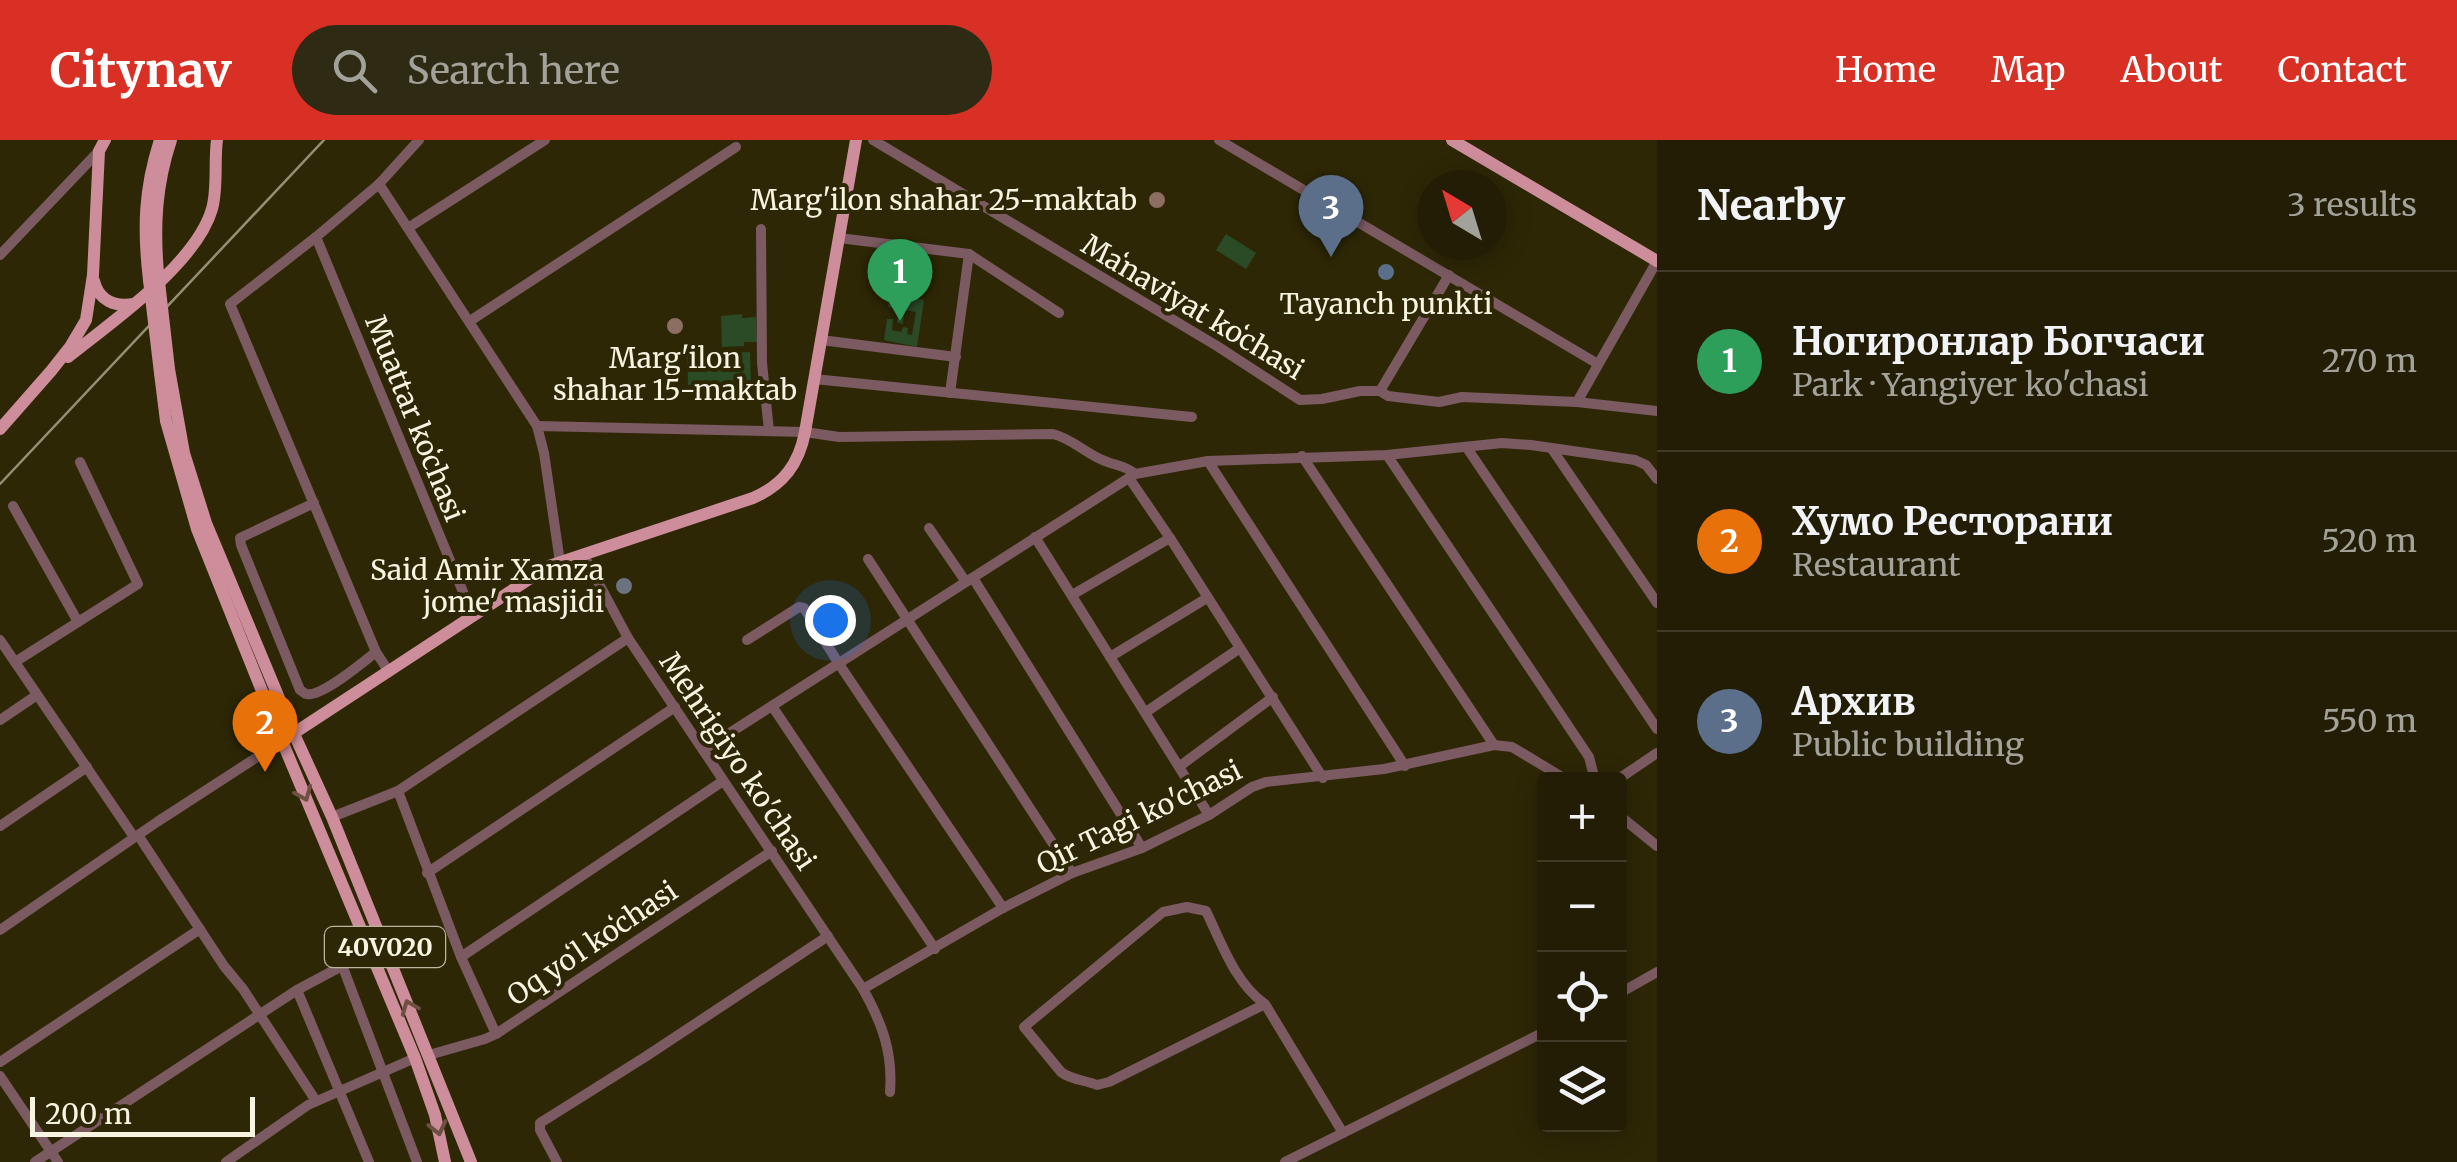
<!DOCTYPE html>
<meta charset="utf-8">
<style>
:root{--surface:#221d04;--page:#2e2a13;--text:#f1f3f6;--muted:#a2a29a;--line:#3f3b26;--accent:#d93025}
body{margin:0;font-family:Merriweather,serif;background:var(--page);color:var(--text)}
.controls{position:absolute;right:30px;bottom:30px;display:grid;overflow:hidden;border-radius:10px;box-shadow:0 5px 25px #0003}
.controls button{width:90px;height:90px;display:grid;place-items:center;padding:0;border:0;border-bottom:2px solid var(--line);background:var(--surface);color:var(--text);font:50px sans-serif}
.compass{position:absolute;left:1417px;top:30px;width:90px;height:90px;border-radius:50%;background:var(--surface);box-shadow:0 5px 25px #0003;rotate:322deg}
.scale{position:absolute;left:30px;bottom:25px;width:225px;box-sizing:border-box;padding-left:10px;border:5px solid #f7f4e1;border-top:0;font-size:28px;line-height:35px;white-space:nowrap;color:#f7f4e1;-webkit-text-stroke:8px #2d2706;paint-order:stroke}
.you{position:absolute;left:830px;top:480px;width:35px;height:35px;margin:-25px;border:8px solid #fff;border-radius:50%;background:#1a73e8;box-shadow:0 0 0 15px #1a73e833}
.badge{display:grid;place-items:center;width:65px;height:65px;border-radius:50%;background:var(--accent);color:#fff;font-size:32px;font-weight:700}
.pin{position:absolute;translate:-50% -82px;filter:drop-shadow(0 2px 5px #0008)}
.pin::after{content:'';position:absolute;top:52px;width:35px;height:30px;background:inherit;clip-path:polygon(0 0,100% 0,50% 100%)}
.list{margin:0;padding:0;list-style:none}
h2{display:flex;justify-content:space-between;align-items:center;height:130px;margin:0;padding:0 40px;font-size:42px}
h2 small{font-size:32px;font-weight:400;color:var(--muted)}
.list li{display:grid;grid-template-columns:65px 1fr auto;gap:30px;align-items:center;box-sizing:border-box;height:180px;padding:0 40px;border-top:2px solid var(--line)}
.list b{display:block;font-size:38px;white-space:nowrap}
.list p{margin:0;font-size:32px;white-space:nowrap;color:var(--muted)}
.list em{font-size:32px;font-style:normal;color:var(--muted)}
.icon{flex:none;width:55px;height:55px;fill:none;stroke:currentColor;stroke-width:2;stroke-linecap:round;stroke-linejoin:round}
.map{position:relative;flex:none;width:1657px;height:1022px;overflow:hidden}
header{display:flex;align-items:center;gap:60px;box-sizing:border-box;height:140px;padding:0 50px;background:var(--accent);color:#fff}
header strong{font-size:48px}
nav{display:flex;gap:55px;margin-inline-start:auto;font-size:35px}
.search{width:700px;height:90px;background:var(--page);display:flex;align-items:center;gap:25px;box-sizing:border-box;padding:0 35px;border-radius:55px;color:var(--muted);font-size:38px}
main{display:flex}
aside{flex:1;background:var(--surface)}
.map>svg:first-child{display:block}
.green{fill:#2b4a26}
.lines{fill:none;stroke-linecap:round;stroke-linejoin:round}
.minor{stroke:#7b5a61;stroke-width:10}
.major{stroke:#ce8d9b;stroke-width:12}
.rail{stroke:#948f75;stroke-width:2.5}
.major-bridge{stroke:#ce8d9b;stroke-width:12}
.oneway{stroke:#6d5042}
.education-dot{fill:#8d6e63;stroke:#2d2706;stroke-width:4}
.service-dot{fill:#5c6f8a;stroke:#2d2706;stroke-width:4}
.worship-dot{fill:#6b7280;stroke:#2d2706;stroke-width:4}
.labels{text-anchor:middle;dominant-baseline:central;stroke-width:8;stroke-linejoin:round;paint-order:stroke}
.shield{fill:#2d2706;stroke:#bab69f;stroke-width:2.5}
.shield-label{font-size:25px;font-weight:bold;fill:#f7f4e1}
.poi-label{font-size:28px;fill:#f7f4e1;stroke:#2d2706;text-anchor:end}
.street-label{font-size:28px;fill:#f7f4e1;stroke:#2d2706}
</style>
<header>
<strong>Citynav</strong>
<div class="search"><svg class="icon" aria-label="search" viewBox="0 0 24 24"><circle cx="10" cy="10" r="6"/><path d="M15 15l6 6"/></svg>Search here</div>
<nav><a>Home</a><a>Map</a><a>About</a><a>Contact</a></nav>
</header>
<main>
<div class="map">
<svg width="1657" height="1022" viewBox="0 0 1657 1022">
<rect width="100%" height="100%" fill="#2d2706"/>
<g class="green">
<path d="M1226 94 1256 113 1246 129 1216 110Z"/>
<path d="M890 155 924 160 917 207 884 200 887 179H893L892 190 901 192 903 187 908 188 907 194 912 195 916 172 905 170 903 184 897 183 899 165 894 164 893 168 888 167Z"/>
<path d="M742 174V178L756 177 757 202H744V206L722 207 721 176Z"/>
<path d="M750 212 751 243 688 245 687 214Z"/>
</g>
<g class="lines">
<g class="minor">
<path d="M873 0 1217 206 1300 260 1322 259 1360 251H1380L1388 256 1439 262 1462 257 1577 262 1657 271"/>
<path d="M1219 0 1598 224"/>
<path d="M379 44 537 286 544 313 560 422"/>
<path d="M408 88 545 0"/>
<path d="M761 89 762 223 769 291"/>
<path d="M316 97 473 476"/>
<path d="M839 98 969 114 950 253"/>
<path d="M969 114 1059 173"/>
<path d="M0 115 99 11"/>
<path d="M470 181 736 7"/>
<path d="M821 200 956 217"/>
<path d="M814 239 1192 277"/>
<path d="M1380 251 1449 135"/>
<path d="M1577 262 1657 121"/>
<path d="M537 286 805 292 839 297 1053 294C1073 299 1086 314 1105 321 1116 326 1125 325 1135 334"/>
<path d="M1467 308 1657 589"/>
<path d="M1552 309 1657 463"/>
<path d="M1387 315 1589 617 1595 640"/>
<path d="M1302 316 1494 605"/>
<path d="M1208 321 1405 626"/>
<path d="M1129 338 1170 398 1323 638"/>
<path d="M314 363 240 398 241 405 300 550C302 551 304 553 306 554 321 558 363 522 376 512"/>
<path d="M13 366 78 482"/>
<path d="M929 388 966 442"/>
<path d="M1035 397 1209 675"/>
<path d="M583 414 628 498 863 849C882 883 893 912 890 952"/>
<path d="M868 419 1072 733"/>
<path d="M973 438 1142 708"/>
<path d="M1072 455 1170 398"/>
<path d="M0 500 134 697"/>
<path d="M747 500 799 467 804 468 839 524 1003 768"/>
<path d="M1110 517 1207 458"/>
<path d="M15 522 138 444 80 322"/>
<path d="M389 532 376 512 230 164 316 97 379 44 419 0"/>
<path d="M772 566 935 809"/>
<path d="M1146 572 1240 508"/>
<path d="M0 580 37 555"/>
<path d="M703 610 1135 334 1208 321 1387 315 1502 303 1531 305 1635 320 1646 325 1657 339"/>
<path d="M1180 626 1273 557"/>
<path d="M1617 640 1657 613"/>
<path d="M398 651 461 817 496 894"/>
<path d="M1620 676 1657 706"/>
<path d="M332 677 398 651 628 498"/>
<path d="M0 686 87 627"/>
<path d="M138 695 224 826 243 849 316 961"/>
<path d="M427 733 675 567"/>
<path d="M0 790 157 682 282 601"/>
<path d="M461 817 723 641"/>
<path d="M342 825 417 1022"/>
<path d="M863 849 1003 768 1072 733 1142 708 1209 675 1252 647 1266 642 1384 629 1494 605 1512 607 1567 640"/>
<path d="M297 850 369 1022"/>
<path d="M1620 853 1657 832"/>
<path d="M1265 864 1109 942 1097 945C1085 940 1071 940 1061 932L1024 887 1163 772 1187 767 1206 771C1222 804 1235 843 1265 864L1343 993"/>
<path d="M429 915 485 899 496 894 772 711"/>
<path d="M0 922 200 789"/>
<path d="M0 936 58 1022"/>
<path d="M35 1022 297 850 370 811"/>
<path d="M226 1022 308 965 415 918"/>
<path d="M557 1022 540 990V983L645 917 828 796"/>
<path d="M1285 1022 1544 892"/>
</g>
<g class="major">
<path d="M1452 0 1657 121"/>
<path d="M158 133C154 86 156 45 171 0"/>
<path d="M149 140C143 89 144 49 160 0"/>
<path d="M94 141C99 161 115 167 134 164"/>
<path d="M68 217C113 181 196 124 212 69 218 48 214 22 217 0"/>
<path d="M169 229 184 313 206 383 294 594 332 677 471 1022"/>
<path d="M160 233 166 281 197 389 282 601 415 918 435 975 445 1022"/>
<path d="M0 289 51 231 70 207 86 180 93 135 99 11 105 0"/>
<path d="M282 601 549 426 753 358C783 345 799 324 805 292L856 0"/>
</g>
<path class="rail" d="M0 344 324 0"/>
<g class="major-bridge">
<path d="M158 133 169 229"/>
<path d="M149 140 160 233"/>
</g>
</g>
<defs><path id="oneway-chevron" d="M-2-3.5L2.5 0L-2 3.5" fill="none" stroke-width="1.6" stroke-linecap="round" stroke-linejoin="round" transform="scale(2.5)"/></defs>
<g class="oneway">
<use href="#oneway-chevron" transform="translate(304 654) rotate(67)"/>
<use href="#oneway-chevron" transform="translate(409 867) rotate(-112)"/>
<use href="#oneway-chevron" transform="translate(438 988) rotate(77)"/>
</g>
<g class="education-dot">
<circle cx="1157" cy="60" r="10"/>
<circle cx="675" cy="186" r="10"/>
</g>
<circle class="service-dot" cx="1386" cy="132" r="10"/>
<circle class="worship-dot" cx="624" cy="446" r="10"/>
<g class="labels">
<rect class="shield" x="325" y="787" width="120" height="40" rx="8"/>
<g class="shield-label">
<text x="385" y="807">40V020</text>
</g>
<g class="poi-label">
<text x="1137" y="60">Marg'ilon shahar 25-maktab</text>
<text x="1386" y="164" text-anchor="middle">Tayanch punkti</text>
<text x="675" y="218" text-anchor="middle">Marg'ilon<tspan x="675" dy="32">shahar 15-maktab</tspan></text>
<text x="604" y="430">Said Amir Xamza<tspan x="604" dy="32">jome' masjidi</tspan></text>
</g>
<g class="street-label">
<text transform="translate(1193 167) rotate(31)">Maʻnaviyat koʻchasi</text>
<text transform="translate(415 278) rotate(68)">Muattar koʻchasi</text>
<text transform="translate(738 621) rotate(56)">Mehrigiyo ko'chasi</text>
<text transform="translate(1139 677) rotate(-26)">Qir Tagi ko'chasi</text>
<text transform="translate(592 803) rotate(-34)">Oq yoʻl koʻchasi</text>
</g>
</g>
</svg>
<div class="controls">
<button>+</button>
<button>−</button>
<button><svg class="icon" aria-label="locate" viewBox="0 0 24 24"><circle cx="12" cy="12" r="6"/><path d="M12 2v4M12 18v4M2 12h4M18 12h4"/></svg></button>
<button><svg class="icon" aria-label="layers" viewBox="0 0 24 24"><path d="M12 4l9 5-9 5-9-5zM3 14l9 5 9-5"/></svg></button>
</div>
<svg class="compass" viewBox="-18 -18 36 36"><path d="M0-13l5 13h-10z" fill="#e53935"/><path d="M0 13l5-13h-10z" fill="#a2a29a"/></svg>
<div class="scale">200 m</div>
<div class="you"></div>
<div class="pin badge" style="left:900px;top:181px;background:#2e9e5b">1</div>
<div class="pin badge" style="left:265px;top:632px;background:#e8710a">2</div>
<div class="pin badge" style="left:1331px;top:117px;background:#5c6f8a">3</div>
</div>
<aside>
<h2>Nearby<small>3 results</small></h2>
<ul class="list">
<li><span class="badge" style="background:#2e9e5b">1</span><div><b>Ногиронлар Богчаси</b><p>Park · Yangiyer ko'chasi</p></div><em>270 m</em></li>
<li><span class="badge" style="background:#e8710a">2</span><div><b>Хумо Ресторани</b><p>Restaurant</p></div><em>520 m</em></li>
<li><span class="badge" style="background:#5c6f8a">3</span><div><b>Архив</b><p>Public building</p></div><em>550 m</em></li>
</ul>
</aside>
</main>
